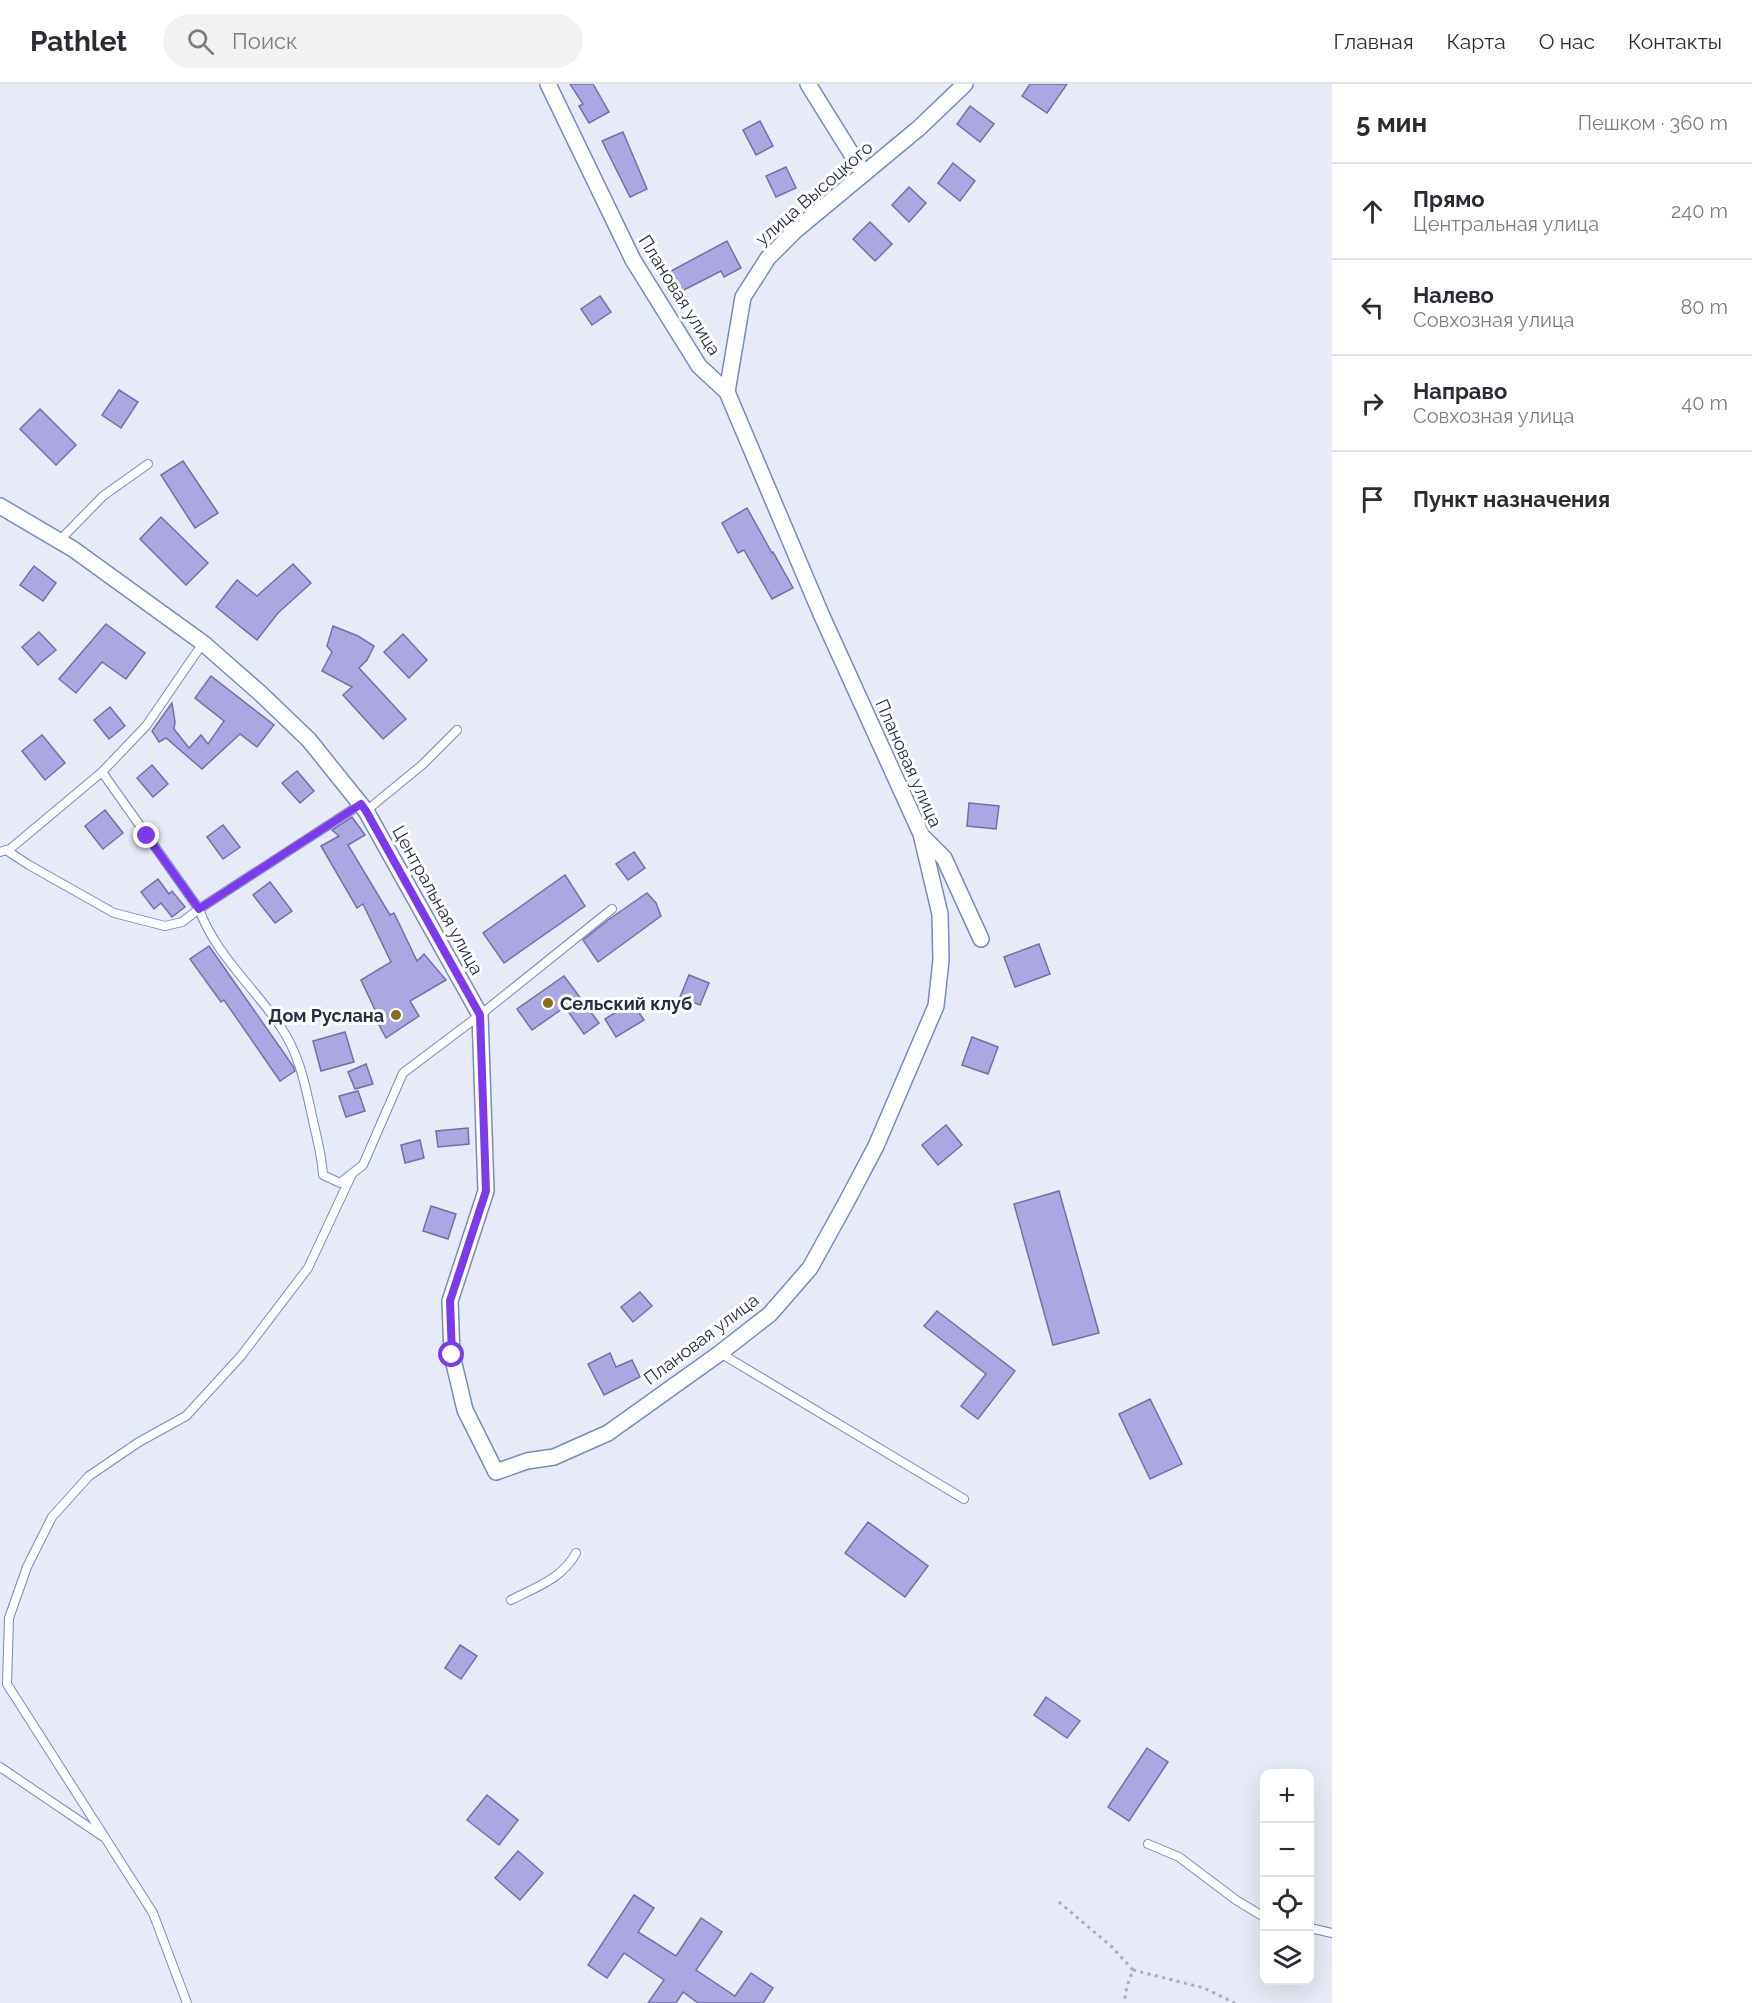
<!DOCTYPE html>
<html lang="ru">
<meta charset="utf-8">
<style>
:root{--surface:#fff;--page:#f2f2f3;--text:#2b2b33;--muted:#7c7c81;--line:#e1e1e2}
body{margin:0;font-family:Raleway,sans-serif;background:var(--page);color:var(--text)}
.controls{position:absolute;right:18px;bottom:18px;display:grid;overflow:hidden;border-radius:12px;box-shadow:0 6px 24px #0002}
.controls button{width:54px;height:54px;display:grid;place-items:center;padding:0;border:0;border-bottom:2px solid var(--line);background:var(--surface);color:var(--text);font:30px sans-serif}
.stop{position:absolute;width:18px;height:18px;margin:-14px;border:4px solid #7c3aed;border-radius:50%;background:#fff}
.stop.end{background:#7c3aed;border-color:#fff;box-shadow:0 2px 6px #0008}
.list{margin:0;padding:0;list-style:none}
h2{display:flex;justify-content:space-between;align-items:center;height:78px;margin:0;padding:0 24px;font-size:26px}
h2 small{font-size:20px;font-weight:400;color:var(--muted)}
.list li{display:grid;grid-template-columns:39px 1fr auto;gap:18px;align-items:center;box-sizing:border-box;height:96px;padding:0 24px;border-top:2px solid var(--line)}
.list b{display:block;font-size:22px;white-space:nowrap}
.list p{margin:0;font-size:20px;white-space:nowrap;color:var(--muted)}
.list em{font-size:20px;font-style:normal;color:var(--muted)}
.icon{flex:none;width:33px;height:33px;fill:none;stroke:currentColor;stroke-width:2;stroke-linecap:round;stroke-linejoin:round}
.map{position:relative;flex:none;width:1332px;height:1919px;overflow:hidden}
header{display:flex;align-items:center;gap:36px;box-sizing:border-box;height:84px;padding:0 30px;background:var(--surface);border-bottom:2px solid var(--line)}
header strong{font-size:28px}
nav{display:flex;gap:33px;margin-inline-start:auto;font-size:21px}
.search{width:420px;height:54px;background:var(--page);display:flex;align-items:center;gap:15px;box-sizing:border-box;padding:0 21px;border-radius:33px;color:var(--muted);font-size:22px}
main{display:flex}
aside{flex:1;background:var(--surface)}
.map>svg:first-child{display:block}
.building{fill:#aaa7e2;stroke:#736fa7;stroke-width:1.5}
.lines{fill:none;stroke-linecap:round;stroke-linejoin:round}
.lane-casing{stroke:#758bc1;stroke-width:10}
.street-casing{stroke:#758bc1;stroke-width:18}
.path{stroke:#a8aebd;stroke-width:3;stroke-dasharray:3 4.5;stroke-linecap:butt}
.lane{stroke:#fff;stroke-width:8}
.street{stroke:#fff;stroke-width:15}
.route{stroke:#7c3aed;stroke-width:8}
.poi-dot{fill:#8d6d10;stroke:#fff;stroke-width:2}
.labels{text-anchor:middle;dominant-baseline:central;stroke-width:6;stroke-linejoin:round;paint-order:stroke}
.street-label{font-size:18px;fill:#252e44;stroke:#fff}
.poi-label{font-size:18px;font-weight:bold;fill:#252e44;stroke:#fff;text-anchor:start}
</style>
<header>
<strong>Pathlet</strong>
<div class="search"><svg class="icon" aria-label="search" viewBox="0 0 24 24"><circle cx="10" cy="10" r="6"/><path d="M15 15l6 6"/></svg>Поиск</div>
<nav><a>Главная</a><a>Карта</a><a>О нас</a><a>Контакты</a></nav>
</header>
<main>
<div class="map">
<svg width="1332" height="1919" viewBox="0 0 1332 1919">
<rect width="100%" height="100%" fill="#e6ebf7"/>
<g class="building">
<path d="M570 0H593L609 28 589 39 579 22 583 20Z"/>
<path d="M1030 0H1067L1047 29 1022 12Z"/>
<path d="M970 22 994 40 980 58 957 40Z"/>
<path d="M760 37 773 62 756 71 743 46Z"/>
<path d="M623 48 647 105 630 113 602 57Z"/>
<path d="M953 79 975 97 960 117 938 99Z"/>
<path d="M786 83 796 104 776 113 766 92Z"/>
<path d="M909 103 926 119 909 138 892 121Z"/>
<path d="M870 138 892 160 875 177 853 155Z"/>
<path d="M727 157 741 184 724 193 721 187 682 207 671 187Z"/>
<path d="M600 212 611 228 592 241 581 225Z"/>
<path d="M119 306 138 318 121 344 102 331Z"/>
<path d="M40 325 76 361 56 381 20 345Z"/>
<path d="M183 377 218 429 195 444 161 391Z"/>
<path d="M747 424 772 469 773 468 793 504 772 515 744 466 738 469 722 439Z"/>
<path d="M161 433 208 479 186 501 140 455Z"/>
<path d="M293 480 311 499 278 529 257 556 216 523 237 496 257 512Z"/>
<path d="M34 482 56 499 43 517 20 501Z"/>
<path d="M106 540 145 569 126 595 102 578 76 609 59 595Z"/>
<path d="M333 542 358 552 374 562 367 576 359 584 406 635 383 655 343 611 352 603 322 587 332 568 327 562Z"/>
<path d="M39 548 56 566 38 581 22 563Z"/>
<path d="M403 550 427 576 409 594 384 568Z"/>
<path d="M211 592 274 641 257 663 240 650 202 685 166 654 159 658 152 647 172 619 175 638 174 645 189 664 201 651 208 660 224 637 195 614Z"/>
<path d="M110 623 125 642 109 655 94 636Z"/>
<path d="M42 651 65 679 45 696 22 667Z"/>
<path d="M152 681 168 700 153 713 137 694Z"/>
<path d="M297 687 314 707 300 719 282 699Z"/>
<path d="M969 719 999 722 996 745 967 742Z"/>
<path d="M105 726 123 749 103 765 85 742Z"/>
<path d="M352 733 365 751 348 761 390 831 394 829 417 877 424 870 446 896 410 917 419 932 386 954 373 930 376 928 361 896 391 878 363 820 357 824 321 762 339 752 332 746Z"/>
<path d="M223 741 240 763 223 775 207 753Z"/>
<path d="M634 768 645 784 628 796 616 780Z"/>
<path d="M565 791 585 822 504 879 483 849Z"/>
<path d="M158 795 169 810 172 807 185 823 172 833 161 819 154 825 141 808Z"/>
<path d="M270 798 292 827 275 839 253 811Z"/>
<path d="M647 809 656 819 661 832 598 878 583 856 608 836Z"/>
<path d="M1039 860 1050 890 1015 903 1004 873Z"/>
<path d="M209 862 293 982 295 987 280 997 224 916 221 918 190 875Z"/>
<path d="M689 891 709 899 700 921 680 913Z"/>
<path d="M564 892 599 939 584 950 565 923 532 946 517 925Z"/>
<path d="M632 918 644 936 616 953 605 935Z"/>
<path d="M345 948 354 978 321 987 313 957Z"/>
<path d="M972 953 998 963 988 990 962 981Z"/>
<path d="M366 980 373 1000 355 1005 348 988Z"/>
<path d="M358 1007 365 1027 346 1033 339 1012Z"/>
<path d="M946 1041 962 1061 938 1081 922 1061Z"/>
<path d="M468 1044 469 1060 438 1063 436 1047Z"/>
<path d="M420 1056 424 1074 405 1079 401 1061Z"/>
<path d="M1059 1107 1099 1249 1053 1261 1014 1120Z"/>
<path d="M431 1122 456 1130 448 1155 423 1147Z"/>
<path d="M640 1208 652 1222 633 1238 621 1223Z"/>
<path d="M937 1227 1015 1287 978 1335 961 1322 986 1290 924 1242Z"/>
<path d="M610 1269 616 1283 632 1276 640 1293 604 1311 588 1280Z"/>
<path d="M1150 1315 1182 1380 1150 1395 1119 1330Z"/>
<path d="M868 1438 928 1482 905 1513 845 1469Z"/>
<path d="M460 1561 477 1572 461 1595 445 1584Z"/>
<path d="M1046 1613 1080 1637 1067 1654 1034 1631Z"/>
<path d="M1147 1664 1168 1678 1129 1737 1108 1723Z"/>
<path d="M487 1711 518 1736 499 1761 467 1736Z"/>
<path d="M518 1767 543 1789 520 1816 495 1794Z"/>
<path d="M634 1811 654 1824 638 1848 676 1872 701 1834 722 1848 696 1886 735 1912 751 1889 773 1904 763 1919H698L683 1908 676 1919H648L664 1896 624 1869 607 1894 588 1881Z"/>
</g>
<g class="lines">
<defs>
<g id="lane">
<path d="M59 457 103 412 148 380"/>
<path d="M361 720 199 825C215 870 254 903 280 942 301 972 306 1006 314 1041 318 1059 322 1073 323 1091L340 1099 363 1081 403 989 480 931 612 825"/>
<path d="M366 727 422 681 457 646"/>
<path d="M6 766 29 781 114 829 165 842 182 838 199 825 102 688"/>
<path d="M0 768 10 765 102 688 146 642 203 559"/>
<path d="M720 1269 964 1415"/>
<path d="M511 1516C536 1503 562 1495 576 1469"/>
<path d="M0 1683 102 1752"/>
<path d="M1148 1760 1179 1773 1236 1816 1264 1833"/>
<path d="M1310 1844 1332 1849"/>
<path d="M187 1919 153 1829 7 1600 9 1534 27 1483 52 1433 89 1392 139 1358 186 1332 241 1272 308 1184 352 1090"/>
</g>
<g id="street">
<path d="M808 0 864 90"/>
<path d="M727 308 743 213 768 174 796 146 919 44 965 0"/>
<path d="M0 422 73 465 203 559 260 609 309 656 366 727 480 931 486 1107 450 1217 452 1271 465 1326 496 1388 527 1377 554 1373 608 1349 720 1269 770 1230 810 1184 847 1117 876 1062 936 922 941 876 940 830 921 750 821 530 727 308 699 282 633 176 548 0"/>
<path d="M922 752 944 774 981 855"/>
</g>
</defs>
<use href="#lane" class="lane-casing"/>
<use href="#street" class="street-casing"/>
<g class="path">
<path d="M1059 1818 1112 1863 1133 1886 1127 1902 1124 1919"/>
<path d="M1133 1886 1204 1904 1235 1919"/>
</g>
<use href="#lane" class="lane"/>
<use href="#street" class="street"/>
</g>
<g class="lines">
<path class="route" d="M147 752 199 825 361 720 366 727 480 931 486 1107 450 1217 452 1271"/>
</g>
<g class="poi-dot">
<circle cx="548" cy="919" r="6"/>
<circle cx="396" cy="931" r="6"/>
</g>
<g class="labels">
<g class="street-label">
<text transform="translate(814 109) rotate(-41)">улица Высоцкого</text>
<text transform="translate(680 211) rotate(58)">Плановая улица</text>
<text transform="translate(909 679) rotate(66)">Плановая улица</text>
<text transform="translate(438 816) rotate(61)">Центральная улица</text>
<text transform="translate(701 1255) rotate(-37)">Плановая улица</text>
</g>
<g class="poi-label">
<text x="560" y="919">Сельский клуб</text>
<text x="384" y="931" text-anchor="end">Дом Руслана</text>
</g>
</g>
</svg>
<div class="controls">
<button>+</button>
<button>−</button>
<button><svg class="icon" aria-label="locate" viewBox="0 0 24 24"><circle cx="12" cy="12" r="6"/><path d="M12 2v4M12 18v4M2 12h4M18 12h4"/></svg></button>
<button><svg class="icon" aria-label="layers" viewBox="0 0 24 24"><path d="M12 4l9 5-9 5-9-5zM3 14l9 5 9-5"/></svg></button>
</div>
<div class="stop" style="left:452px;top:1271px"></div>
<div class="stop end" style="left:147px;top:752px"></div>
</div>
<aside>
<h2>5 мин<small>Пешком · 360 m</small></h2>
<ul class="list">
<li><svg class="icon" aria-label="ahead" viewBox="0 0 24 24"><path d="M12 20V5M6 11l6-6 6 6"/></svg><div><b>Прямо</b><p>Центральная улица</p></div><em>240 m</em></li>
<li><svg class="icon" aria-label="left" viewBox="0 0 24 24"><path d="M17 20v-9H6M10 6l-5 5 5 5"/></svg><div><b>Налево</b><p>Совхозная улица</p></div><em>80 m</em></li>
<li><svg class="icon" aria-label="right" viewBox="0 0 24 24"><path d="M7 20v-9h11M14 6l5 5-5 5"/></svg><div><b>Направо</b><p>Совхозная улица</p></div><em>40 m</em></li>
<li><svg class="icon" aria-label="arrive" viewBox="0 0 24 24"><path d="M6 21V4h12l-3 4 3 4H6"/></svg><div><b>Пункт назначения</b></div></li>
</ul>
</aside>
</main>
